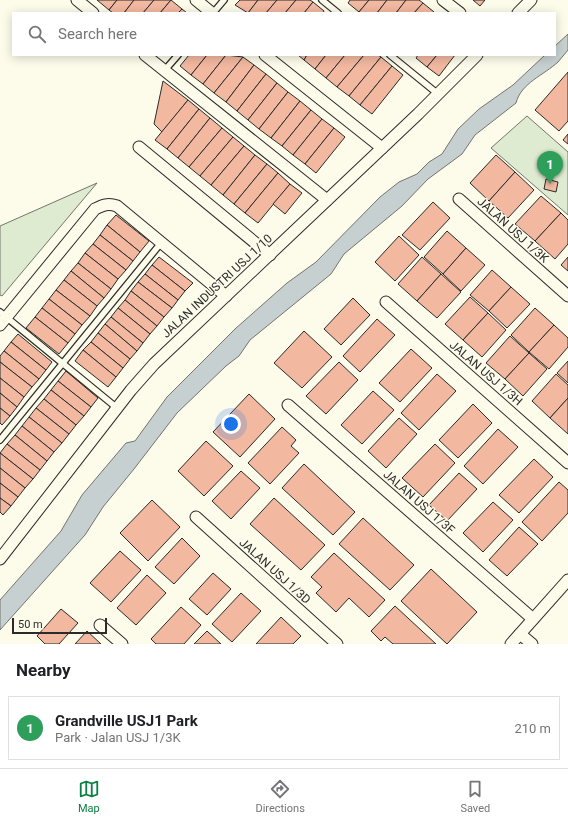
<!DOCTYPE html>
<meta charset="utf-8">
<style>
:root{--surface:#fff;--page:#f6f6f6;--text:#202124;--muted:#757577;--line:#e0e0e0;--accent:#0b8043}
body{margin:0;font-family:Roboto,sans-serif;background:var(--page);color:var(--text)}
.scale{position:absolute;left:12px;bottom:10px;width:95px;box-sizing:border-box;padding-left:4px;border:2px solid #2b2b2b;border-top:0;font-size:11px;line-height:14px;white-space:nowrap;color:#2b2b2b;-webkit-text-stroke:3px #fdfbea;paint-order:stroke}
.you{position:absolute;left:231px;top:424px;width:14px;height:14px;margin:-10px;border:3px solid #fff;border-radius:50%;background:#1a73e8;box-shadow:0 0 0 6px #1a73e833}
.badge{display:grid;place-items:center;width:26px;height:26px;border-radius:50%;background:var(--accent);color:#fff;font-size:13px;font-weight:700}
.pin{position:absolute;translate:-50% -33px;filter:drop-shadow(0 1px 2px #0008)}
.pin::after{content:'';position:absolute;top:21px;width:14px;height:12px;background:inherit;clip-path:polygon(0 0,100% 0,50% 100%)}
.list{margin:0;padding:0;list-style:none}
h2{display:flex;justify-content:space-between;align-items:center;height:52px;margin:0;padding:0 16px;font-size:17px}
h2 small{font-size:13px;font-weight:400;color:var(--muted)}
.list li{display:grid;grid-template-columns:26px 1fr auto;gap:12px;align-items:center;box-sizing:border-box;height:64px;margin:0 8px 8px;padding:0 8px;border:1px solid var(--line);border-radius:0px}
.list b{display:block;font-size:15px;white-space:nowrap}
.list p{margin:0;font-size:13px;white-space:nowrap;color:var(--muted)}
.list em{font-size:13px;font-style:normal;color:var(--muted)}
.icon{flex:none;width:22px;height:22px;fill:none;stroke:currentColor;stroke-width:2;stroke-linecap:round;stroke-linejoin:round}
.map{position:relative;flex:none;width:568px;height:644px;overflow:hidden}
.search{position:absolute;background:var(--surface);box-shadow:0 2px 10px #0003;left:12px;right:12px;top:12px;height:44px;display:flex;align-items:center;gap:10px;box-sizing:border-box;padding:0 14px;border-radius:0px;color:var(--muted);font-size:15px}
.sheet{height:124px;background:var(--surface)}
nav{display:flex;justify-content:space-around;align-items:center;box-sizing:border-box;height:56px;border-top:1px solid var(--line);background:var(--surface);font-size:11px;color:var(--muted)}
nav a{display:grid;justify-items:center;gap:2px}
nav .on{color:var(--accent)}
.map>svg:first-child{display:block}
.green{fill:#deebd1;stroke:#74746e}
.water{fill:#c7d0d0;stroke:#74746e}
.building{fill:#f2b8a0;stroke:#2b2b2b}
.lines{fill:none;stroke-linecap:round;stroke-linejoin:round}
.lane-casing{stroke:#2b2b2b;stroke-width:8}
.street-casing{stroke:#2b2b2b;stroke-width:13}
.lane{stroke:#fdfbea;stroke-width:5.5}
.street{stroke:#fdfbea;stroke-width:11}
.labels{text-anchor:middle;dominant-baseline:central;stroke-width:3;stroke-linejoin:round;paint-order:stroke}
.street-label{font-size:12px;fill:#2b2b2b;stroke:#fdfbea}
</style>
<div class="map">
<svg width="568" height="644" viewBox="0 0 568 644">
<rect width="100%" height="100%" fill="#fdfbea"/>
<g class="green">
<path d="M527 116 568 152V215L491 148Z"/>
<path d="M97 183 2 296 0 295V226Z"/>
</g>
<path class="water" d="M568 34V50C565 54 561 58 558 62 544 75 521 83 516 103L475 135 462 154 428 179 402 206 344 254 331 274 250 340 239 356 226 366 177 413 134 469 103 507 85 535 0 630V600L61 531 82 495 126 443 135 441 167 397 235 329 287 283 316 262 380 197 399 182 417 174 429 162 442 154 458 129 479 109 513 85 545 55H555V46Z"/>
<g class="building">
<path d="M97 0H117L109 10Z"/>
<path d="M117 0H134L124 13H113L109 10Z"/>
<path d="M134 0H154L143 13H124Z"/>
<path d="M154 0H171L160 13H143Z"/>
<path d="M171 0 182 9 178 13H160Z"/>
<path d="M240 0H258L248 13 235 5Z"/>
<path d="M258 0H277L266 13H248Z"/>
<path d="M277 0H296L285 13H266Z"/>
<path d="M296 0H310L313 2 304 13H285Z"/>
<path d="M350 0H369L359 12 348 3Z"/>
<path d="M369 0H387L377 13H360L359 12Z"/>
<path d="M387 0H406L396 13H377Z"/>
<path d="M406 0H419L423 3 414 13H396Z"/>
<path d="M473 0H485L480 6Z"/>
<path d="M313 2 324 11 323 13H304Z"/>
<path d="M423 3 434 12 433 13H414Z"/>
<path d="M182 9 187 13H178Z"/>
<path d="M189 55H207L191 75 180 66Z"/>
<path d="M207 55H226L203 84 191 75Z"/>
<path d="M226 55 243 57 214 93 203 84Z"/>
<path d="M298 55H307L304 60Z"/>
<path d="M307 55H326L315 69 304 60Z"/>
<path d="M326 55H345L326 78 315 69Z"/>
<path d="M345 55H364L337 87 326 78Z"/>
<path d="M364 55H378L381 57 349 96 337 87Z"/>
<path d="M418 55H437L427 67 416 58Z"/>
<path d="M437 55H455L439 76 427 67Z"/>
<path d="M243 57 254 65 226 102 214 93Z"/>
<path d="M381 57 392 66 360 105 349 96Z"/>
<path d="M254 65 266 74 237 111 226 102Z"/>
<path d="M392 66 403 75 372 114 360 105Z"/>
<path d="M568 72V121L559 131 535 110Z"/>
<path d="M266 74 277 83 248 120 237 111Z"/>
<path d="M163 81 188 100 162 132 154 124Z"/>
<path d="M277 83 288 92 259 129 248 120Z"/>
<path d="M288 92 300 101 271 138 259 129Z"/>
<path d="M188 100 199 109 167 149 155 140Z"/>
<path d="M300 101 311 110 282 146 271 138Z"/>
<path d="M199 109 210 118 178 158 167 149Z"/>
<path d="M311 110 322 119 293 155 282 146Z"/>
<path d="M210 118 222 128 189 167 178 158Z"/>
<path d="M322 119 334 128 305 164 293 155Z"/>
<path d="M222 128 233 137 200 176 189 167Z"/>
<path d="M334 128 345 137 316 173 305 164Z"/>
<path d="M568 134V144L563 140Z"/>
<path d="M233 137 244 146 211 185 200 176Z"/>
<path d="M244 146 255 155 223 195 211 185Z"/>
<path d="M255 155 267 164 234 204 223 195Z"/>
<path d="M496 155 515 172 489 201 470 183Z"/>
<path d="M267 164 278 173 245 213 234 204Z"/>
<path d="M515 172 534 190 508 218 489 201Z"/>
<path d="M278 173 290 184 258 223 245 213Z"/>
<path d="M546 179 558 182 556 192 544 189Z"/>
<path d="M290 184 302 193 285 214 273 204Z"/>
<path d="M541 196 561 213 535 241 515 224Z"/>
<path d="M433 202 450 218 420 250 402 235Z"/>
<path d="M561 213 568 220V244L555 259 535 241Z"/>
<path d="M116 215 149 241 140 252 107 225Z"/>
<path d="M107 225 140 252 133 261 100 235Z"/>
<path d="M447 231 466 248 443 274 424 257Z"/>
<path d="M100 235 133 261 126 270 93 244Z"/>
<path d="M399 236 419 255 395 281 375 262Z"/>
<path d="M93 244 126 270 118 279 85 253Z"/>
<path d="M466 248 485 265 461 291 443 274Z"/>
<path d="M85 253 118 279 111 289 78 263Z"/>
<path d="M159 257 193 283 185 291 152 265Z"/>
<path d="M422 257 441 274 417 301 398 284Z"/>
<path d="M568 257V271L561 265Z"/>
<path d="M78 263 111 289 104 298 71 271Z"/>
<path d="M152 265 185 291 178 300 145 274Z"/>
<path d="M492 270 511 287 489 311 470 295Z"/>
<path d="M71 271 104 298 97 306 64 280Z"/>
<path d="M145 274 178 300 172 308 138 282Z"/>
<path d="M441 274 461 292 437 318 417 301Z"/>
<path d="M64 280 97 306 90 316 56 290Z"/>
<path d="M138 282 172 308 164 317 131 291Z"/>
<path d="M511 287 530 304 507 328 489 311Z"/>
<path d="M56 290 90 316 82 325 49 299Z"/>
<path d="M131 291 164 317 157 326 125 300Z"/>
<path d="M470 297 488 313 463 340 445 324Z"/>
<path d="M353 298 370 315 341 345 324 329Z"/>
<path d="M49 299 82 325 75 334 42 308Z"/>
<path d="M125 300 157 326 150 334 118 308Z"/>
<path d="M42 308 75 334 68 343 35 317Z"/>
<path d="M118 308 150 334 143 343 111 317Z"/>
<path d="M535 308 554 325 529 352 511 335Z"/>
<path d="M488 313 506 330 482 357 463 340Z"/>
<path d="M35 317 68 343 59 354 26 328Z"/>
<path d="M111 317 143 343 137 351 105 324Z"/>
<path d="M377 319 395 335 360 372 343 356Z"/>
<path d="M105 324 137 351 130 359 98 333Z"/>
<path d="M554 325 568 338V347L549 369 529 352Z"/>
<path d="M304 331 332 357 302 388 274 363Z"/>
<path d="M98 333 130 359 123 368 91 342Z"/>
<path d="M18 334 52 362 46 370 11 342Z"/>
<path d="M510 336 529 353 505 379 486 363Z"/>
<path d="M11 342 46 370 39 379 4 351Z"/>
<path d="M91 342 123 368 116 377 83 350Z"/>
<path d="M411 349 432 368 400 402 379 383Z"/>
<path d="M83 350 116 377 108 387 75 361Z"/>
<path d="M4 351 39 379 32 387 0 362V356Z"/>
<path d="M529 353 547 369 523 396 505 379Z"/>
<path d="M568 361V383L557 373Z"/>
<path d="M0 362 32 387 24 397 0 378Z"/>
<path d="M339 362 358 380 326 414 306 396Z"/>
<path d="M66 371 98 398 91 407 58 381Z"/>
<path d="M437 374 456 391 419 430 401 413Z"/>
<path d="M556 374 568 385V398L550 418 532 401Z"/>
<path d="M0 378 24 397 17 407 0 393Z"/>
<path d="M58 381 91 407 84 416 51 390Z"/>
<path d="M51 390 84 416 76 425 44 399Z"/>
<path d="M373 391 394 410 362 444 341 425Z"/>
<path d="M0 393 17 407 10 416 0 408Z"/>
<path d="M249 394 275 419 240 457 213 432Z"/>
<path d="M568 398V434L550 418Z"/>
<path d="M44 399 76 425 69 434 36 408Z"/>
<path d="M473 404 492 423 458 458 439 440Z"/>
<path d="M0 408 10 416 2 425 0 423Z"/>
<path d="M36 408 69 434 62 443 29 417Z"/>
<path d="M29 417 62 443 54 452 22 426Z"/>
<path d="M399 418 417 434 386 468 368 451Z"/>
<path d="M22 426 54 452 47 461 15 435Z"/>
<path d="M282 427 296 440 291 446 299 453 270 484 248 463Z"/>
<path d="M498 429 518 447 483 484 464 466Z"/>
<path d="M15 435 47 461 40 470 7 444Z"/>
<path d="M206 441 233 466 204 496 178 471Z"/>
<path d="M7 444 40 470 33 479 0 453Z"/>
<path d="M435 444 455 463 423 497 402 478Z"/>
<path d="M0 453 33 479 25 488 0 468Z"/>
<path d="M534 459 553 477 519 513 499 495Z"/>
<path d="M304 464 355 512 333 535 282 488Z"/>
<path d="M0 468 25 488 18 497 0 483Z"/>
<path d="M241 471 260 488 231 519 212 501Z"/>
<path d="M459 473 477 489 447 521 429 505Z"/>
<path d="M559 482 568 490V513L542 541 522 522Z"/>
<path d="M0 483 18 497 11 506 0 498Z"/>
<path d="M0 498 11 506 3 515 0 512Z"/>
<path d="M274 498 325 545 301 570 250 524Z"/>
<path d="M152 500 180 527 148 561 120 533Z"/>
<path d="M493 502 513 520 483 552 463 533Z"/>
<path d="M363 518 414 565 390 590 339 544Z"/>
<path d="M519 527 538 544 507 576 489 560Z"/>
<path d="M182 538 200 556 174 584 155 567Z"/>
<path d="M120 551 141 570 111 602 90 583Z"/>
<path d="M334 553 385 600 369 617 349 598 336 612 316 593 322 587 311 577Z"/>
<path d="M431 569 477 612 447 644 401 601Z"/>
<path d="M213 573 231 589 207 615 189 599Z"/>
<path d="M147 575 166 593 136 625 117 608Z"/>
<path d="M241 593 261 611 232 642 212 624Z"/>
<path d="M395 606 436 644H393L385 637 381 641 371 631Z"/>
<path d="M181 607 201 625 184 644H156L151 639Z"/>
<path d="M61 609 78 623 59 644H45L37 636Z"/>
<path d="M281 617 301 636 293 644H256Z"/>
<path d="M87 631 101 644H75Z"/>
<path d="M207 631 221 644H194Z"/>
</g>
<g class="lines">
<defs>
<g id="lane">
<path d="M322 0 338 13"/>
<path d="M213 13 224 0"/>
<path d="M390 55 438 94"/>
<path d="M164 71 178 55"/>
<path d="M0 312 117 408"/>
<path d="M0 440 161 243"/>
</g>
<g id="street">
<path d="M77 0 93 13"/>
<path d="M196 0 212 13"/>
<path d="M443 0 460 13"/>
<path d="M518 13 531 0"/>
<path d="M145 55 327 200"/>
<path d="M265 55 382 148"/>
<path d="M139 147 270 255"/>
<path d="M459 199 568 296"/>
<path d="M386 302 568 463"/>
<path d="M0 325 95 209C103 205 108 203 117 206L226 296"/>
<path d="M288 405 533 619"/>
<path d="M196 517 337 644"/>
<path d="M0 559 131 390 154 364 418 114 477 55"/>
<path d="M100 625 122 644"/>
<path d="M520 634 532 644"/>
<path d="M511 644 568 580"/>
</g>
</defs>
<use href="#lane" class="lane-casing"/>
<use href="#street" class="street-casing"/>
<use href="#lane" class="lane"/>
<use href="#street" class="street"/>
</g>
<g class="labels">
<g class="street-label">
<text transform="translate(513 230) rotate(42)">JALAN USJ 1/3K</text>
<text transform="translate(217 286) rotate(-43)">JALAN INDUSTRI USJ 1/10</text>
<text transform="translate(486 373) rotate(41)">JALAN USJ 1/3H</text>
<text transform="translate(419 502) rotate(41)">JALAN USJ 1/3F</text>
<text transform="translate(275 571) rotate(42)">JALAN USJ 1/3D</text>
</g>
</g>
</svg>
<div class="scale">50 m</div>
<div class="you"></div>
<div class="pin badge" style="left:550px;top:184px;background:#2e9e5b">1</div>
<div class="search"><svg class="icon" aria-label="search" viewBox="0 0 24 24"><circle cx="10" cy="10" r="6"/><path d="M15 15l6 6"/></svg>Search here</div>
</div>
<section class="sheet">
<h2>Nearby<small></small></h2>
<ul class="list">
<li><span class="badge" style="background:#2e9e5b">1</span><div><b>Grandville USJ1 Park</b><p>Park · Jalan USJ 1/3K</p></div><em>210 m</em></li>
</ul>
</section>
<nav>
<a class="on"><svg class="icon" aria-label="map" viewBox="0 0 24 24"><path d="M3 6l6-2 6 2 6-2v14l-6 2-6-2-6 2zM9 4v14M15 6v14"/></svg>Map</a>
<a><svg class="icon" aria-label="directions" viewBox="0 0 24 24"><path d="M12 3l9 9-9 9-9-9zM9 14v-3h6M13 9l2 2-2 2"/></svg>Directions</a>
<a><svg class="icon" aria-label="saved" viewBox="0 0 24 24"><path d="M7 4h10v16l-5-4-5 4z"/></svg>Saved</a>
</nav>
